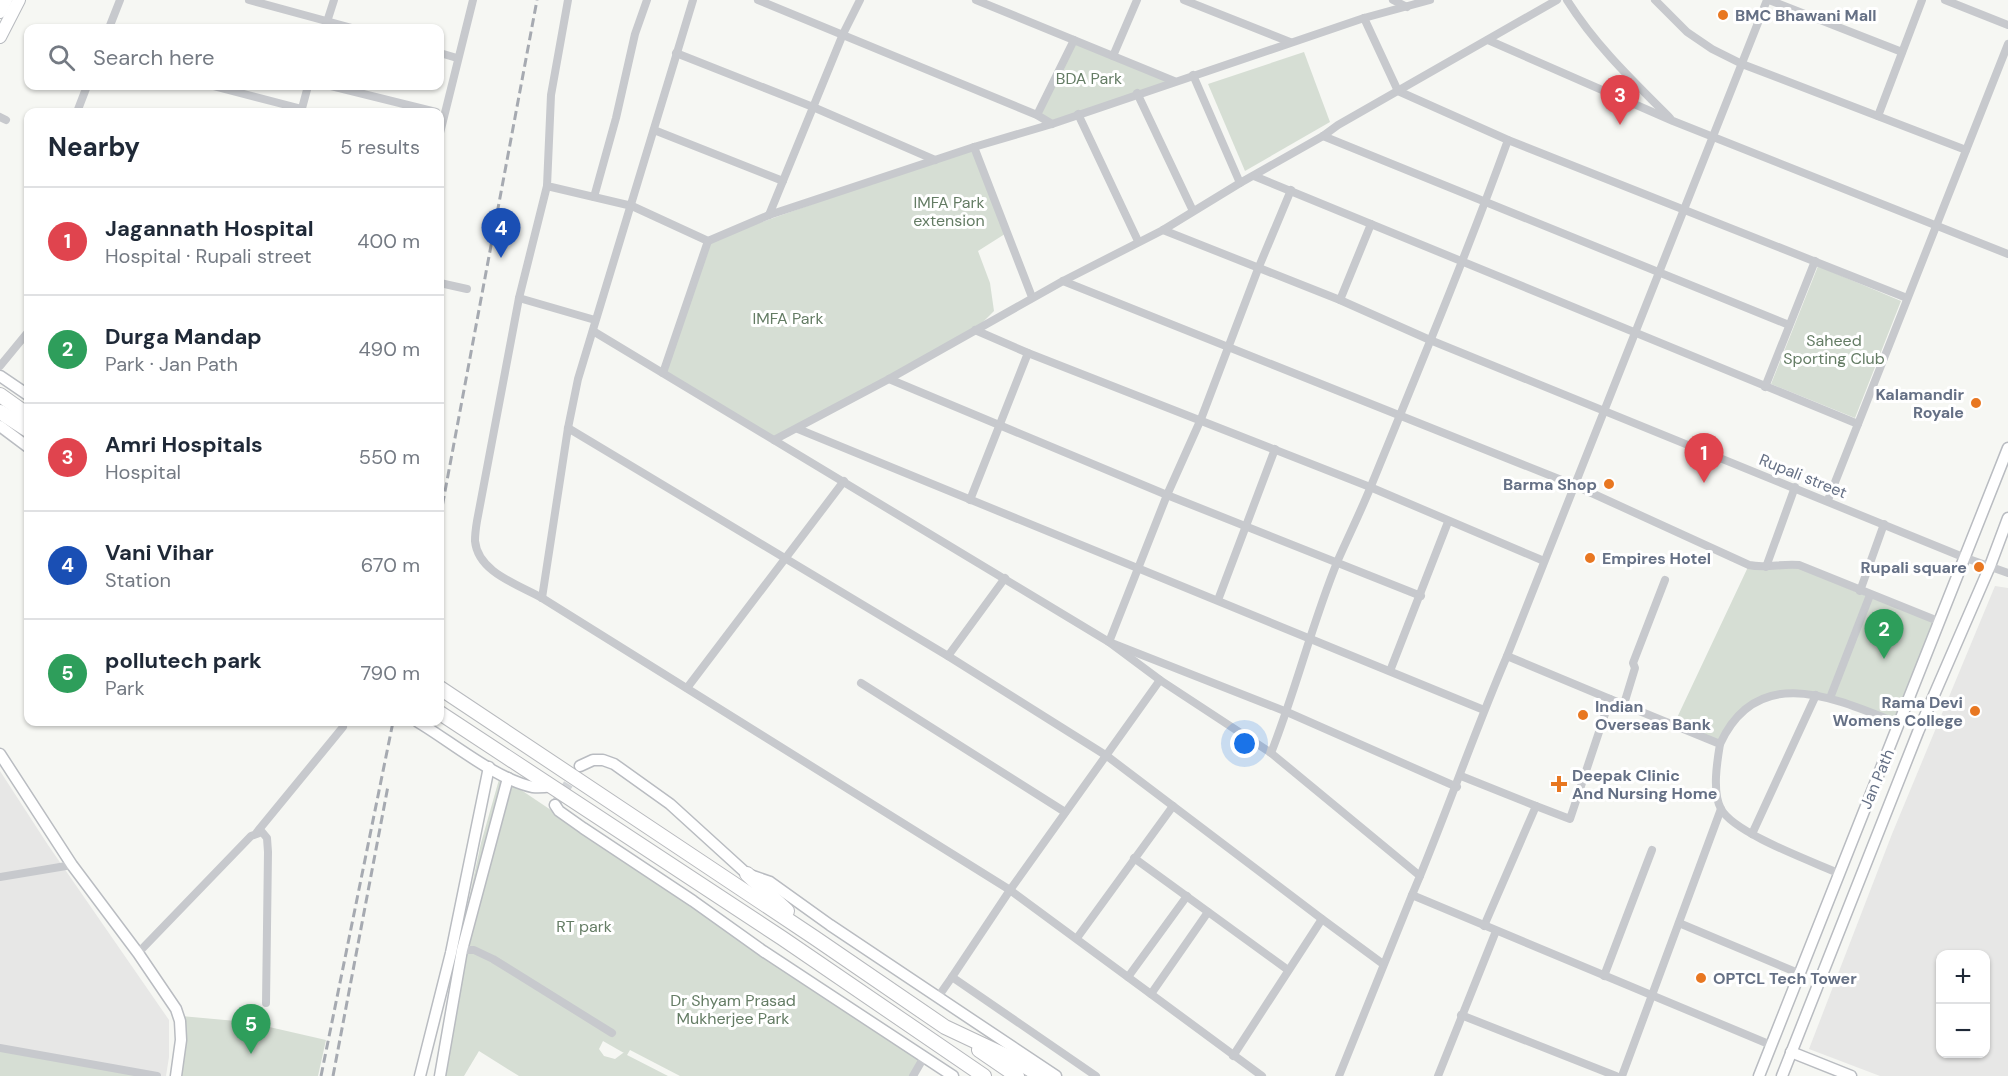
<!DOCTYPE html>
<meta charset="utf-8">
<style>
:root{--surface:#fff;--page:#f2f2f3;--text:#1f2937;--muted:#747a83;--line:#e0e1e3;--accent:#794c2d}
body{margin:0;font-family:"DM Sans",sans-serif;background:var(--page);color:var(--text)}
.controls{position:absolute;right:18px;bottom:18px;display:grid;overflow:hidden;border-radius:12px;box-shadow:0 2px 4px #0004}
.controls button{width:54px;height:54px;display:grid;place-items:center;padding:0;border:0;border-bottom:2px solid var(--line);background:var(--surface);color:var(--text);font:30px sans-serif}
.you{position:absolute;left:1245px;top:744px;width:21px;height:21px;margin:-15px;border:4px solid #fff;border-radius:50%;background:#1a73e8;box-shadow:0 0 0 9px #1a73e833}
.badge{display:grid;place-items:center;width:39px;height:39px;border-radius:50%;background:var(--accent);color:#fff;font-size:20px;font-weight:700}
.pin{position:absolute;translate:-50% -50px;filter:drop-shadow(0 2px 3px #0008)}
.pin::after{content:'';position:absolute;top:32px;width:21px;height:18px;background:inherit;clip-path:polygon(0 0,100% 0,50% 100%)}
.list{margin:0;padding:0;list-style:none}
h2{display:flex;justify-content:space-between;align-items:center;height:78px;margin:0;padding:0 24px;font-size:26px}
h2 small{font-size:20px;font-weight:400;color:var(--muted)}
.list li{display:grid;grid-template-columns:39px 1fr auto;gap:18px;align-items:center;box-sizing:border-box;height:108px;padding:0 24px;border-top:2px solid var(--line)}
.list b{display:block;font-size:22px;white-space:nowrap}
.list p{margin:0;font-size:20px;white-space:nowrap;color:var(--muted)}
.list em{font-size:20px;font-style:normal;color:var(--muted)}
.icon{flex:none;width:33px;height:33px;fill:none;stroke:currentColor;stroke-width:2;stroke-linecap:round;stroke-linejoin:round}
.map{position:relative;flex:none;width:2008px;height:1076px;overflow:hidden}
.search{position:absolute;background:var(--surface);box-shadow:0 2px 4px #0004;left:24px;top:24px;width:420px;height:66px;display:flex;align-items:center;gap:15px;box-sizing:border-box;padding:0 21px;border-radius:12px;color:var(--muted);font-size:22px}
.panel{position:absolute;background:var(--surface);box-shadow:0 2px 4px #0004;left:24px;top:108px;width:420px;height:618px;border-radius:12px}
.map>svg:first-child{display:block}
.built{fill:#e7e7e6;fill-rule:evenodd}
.green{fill:#d6ded4;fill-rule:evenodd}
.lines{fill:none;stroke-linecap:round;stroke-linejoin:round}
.secondary-tunnel{stroke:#d2d5d8;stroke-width:10;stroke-dasharray:10 5;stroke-linecap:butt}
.secondary-casing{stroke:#b9bcc1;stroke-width:13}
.primary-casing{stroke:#b7babf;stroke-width:14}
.highway-casing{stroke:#b7b9bd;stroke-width:16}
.street{stroke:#c7c9cd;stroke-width:8}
.secondary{stroke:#fff;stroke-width:10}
.primary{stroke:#fff;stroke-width:12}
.highway{stroke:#fff;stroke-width:14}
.rail{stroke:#a6aab1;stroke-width:3;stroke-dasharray:9 4.5;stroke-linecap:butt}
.poi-dot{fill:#e87721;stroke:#fff;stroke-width:2}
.labels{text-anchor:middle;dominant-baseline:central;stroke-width:6;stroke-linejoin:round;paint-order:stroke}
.poi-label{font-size:16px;font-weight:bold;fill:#657085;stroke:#fff;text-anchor:start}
.park-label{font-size:16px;fill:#647c64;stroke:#fff}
.street-label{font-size:16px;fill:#657085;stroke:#fff}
</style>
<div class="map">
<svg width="2008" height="1076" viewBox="0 0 2008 1076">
<rect width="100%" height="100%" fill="#f6f7f3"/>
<g class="built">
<path d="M1995 586 2008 588V1076H1880L1809 1049 1892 834ZM1940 954H1986V1054H1940Z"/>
<path d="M0 771 48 845 169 1020V1057L166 1076H0Z"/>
</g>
<g class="green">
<path d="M1074 40 1174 81 1052 124 1037 115Z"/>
<path d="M1304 52 1330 122 1245 171 1208 84Z"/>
<path d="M974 147 1008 232 978 251 990 283 994 311 975 330 774 440 663 373 708 241Z"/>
<path d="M1818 266 1901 301 1855 418 1771 384Z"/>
<path d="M1748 567H1797L1866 596 1830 696 1796 691 1751 703 1719 742 1675 722Z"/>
<path d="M1870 597 1937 622 1899 722 1832 697Z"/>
<path d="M500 776 921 1058 910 1076H680L630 1050 627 1055 668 1076H519L479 1051 464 1076H445L459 945 481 843ZM603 1041 624 1053H623L615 1059 604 1056 599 1049Z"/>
<path d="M181 1016 247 1022 326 1040 318 1076H177Z"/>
<path d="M0 1049 155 1076H0Z"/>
</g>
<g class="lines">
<path class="secondary-tunnel" d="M555 805 577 770"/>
<defs>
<g id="secondary">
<path d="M0 376 28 395"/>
<path d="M0 426 28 447"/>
<path d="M418 722C450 741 497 780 533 787 539 788 546 787 552 786"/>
<path d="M0 754 72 865 138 953 176 1009 180 1021 181 1040 176 1076"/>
<path d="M580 766 593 760H603L614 764 670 804 747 874 770 882 830 925 1056 1076"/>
<path d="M555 805 559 811 583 828 693 901 763 951 953 1076"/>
<path d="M1791 1052 1851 1076"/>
<path d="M420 1076 451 953 489 767"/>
<path d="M440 1076 462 950 508 778"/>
<path d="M1759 1076 2008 448"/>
<path d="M1782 1076 1918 732 1990 566 2008 518"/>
</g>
<g id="primary">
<path d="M0 12 6 0"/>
<path d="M0 37 19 0"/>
</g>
<g id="highway">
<path d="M0 395 28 415"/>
<path d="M0 412 28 430"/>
<path d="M440 688 815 938 945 1027 1015 1060 1041 1076"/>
<path d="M440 713 782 938 984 1076"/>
<path d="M747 874 787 911"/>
<path d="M979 1050 1017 1076"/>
</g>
</defs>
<use href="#secondary" class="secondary-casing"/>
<use href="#primary" class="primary-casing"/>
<use href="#highway" class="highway-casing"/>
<g class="street">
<path d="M249 0 352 28"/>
<path d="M568 0 551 95 547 186 632 206 708 241 769 215 974 147 1052 124 1364 18 1430 0"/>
<path d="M758 0 1037 115 1052 124"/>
<path d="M976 0 1174 81"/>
<path d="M1184 0 1290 42"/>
<path d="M1393 0 1407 7"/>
<path d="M1567 0C1596 46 1632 80 1670 118"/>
<path d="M1655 0 1687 32 1712 49 1742 64 1966 150"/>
<path d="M1769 0 1902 52"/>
<path d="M1945 0 2008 25"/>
<path d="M1364 18 1398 91 1508 140 1907 298"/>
<path d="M109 28 120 0"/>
<path d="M325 28 334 0"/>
<path d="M1488 40 1673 121 2008 254"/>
<path d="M440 53 457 58"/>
<path d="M676 53 813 107 935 160"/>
<path d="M1113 56 1137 0"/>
<path d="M1193 75 1240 183"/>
<path d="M213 86 302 109"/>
<path d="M331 86 436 112"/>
<path d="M1137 93 1193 211"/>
<path d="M77 112 87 86"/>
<path d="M301 112 308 86"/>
<path d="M1078 114 1138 241"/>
<path d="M1037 115 1074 40"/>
<path d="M1878 116 1922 0"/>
<path d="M0 117 6 120"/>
<path d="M654 130 783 181"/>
<path d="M440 133 473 0"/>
<path d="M1323 136 1789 325"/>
<path d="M974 147 1032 297"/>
<path d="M1254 176 1858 424"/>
<path d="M1291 190 1258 269 1201 419 1167 495 1109 642 1287 712 1457 787"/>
<path d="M594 197 616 118 635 34 647 0"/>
<path d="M769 215 843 34 860 0"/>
<path d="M1163 230 1340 300 1430 340 1963 557 2008 573"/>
<path d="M1063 281 1574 485 1749 565C1766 569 1782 563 1799 565L1938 621"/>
<path d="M440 283 467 289"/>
<path d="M519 298 547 186"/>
<path d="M1340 300 1371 224"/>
<path d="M595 320 519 298 477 521C476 527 475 534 475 541 478 572 517 584 542 598L1010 890 1262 1076"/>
<path d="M975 330 1028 353 1370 487 1544 561"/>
<path d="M593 331 1109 642 1160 680 1271 753 1420 876 1412 895"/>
<path d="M0 366 28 332"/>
<path d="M663 373 708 241"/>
<path d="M889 379 1167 495 1421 596"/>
<path d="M1765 387 1815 261"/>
<path d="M568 428 948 656 1107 756 1322 919 1383 964"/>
<path d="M798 429 1484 710"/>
<path d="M774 440 889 379 1063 281 1163 230 1240 183 1323 136 1338 125 1557 0"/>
<path d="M970 500 1028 353"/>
<path d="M1828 500 2008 44"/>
<path d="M1766 567 1795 487"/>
<path d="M1860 591 1884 524"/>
<path d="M542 598 568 428 578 379 693 0"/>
<path d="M1218 600 1275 449"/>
<path d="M948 656 1005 578"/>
<path d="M1507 656 1610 699 1570 819 1536 806"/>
<path d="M1390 671 1448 522"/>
<path d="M861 683 1065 812"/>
<path d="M687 688 844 481"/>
<path d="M1830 698 1870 595"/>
<path d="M1610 699 1720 744C1717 762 1712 792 1721 809 1734 833 1811 861 1838 873"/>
<path d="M1624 704 1635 668 1633 663 1665 580"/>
<path d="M1720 744C1758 661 1836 699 1900 724"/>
<path d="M1271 753C1296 690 1312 623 1338 560 1349 535 1361 511 1371 486 1418 371 1466 256 1508 140"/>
<path d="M1461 776 1536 806 1484 926"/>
<path d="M257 832 343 727"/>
<path d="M1752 834 1816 695"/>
<path d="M1134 858 1288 970"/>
<path d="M1420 876C1450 803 1476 728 1507 656L1767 0"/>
<path d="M0 877 72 865"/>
<path d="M1679 923 1798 973"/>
<path d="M1077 938 1173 806"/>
<path d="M462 950H474L493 959 612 1033"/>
<path d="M138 953 251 836 262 832 267 838 268 852 266 1003"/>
<path d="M1604 976 1652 850"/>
<path d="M1128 977 1187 896"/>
<path d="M1151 994 1208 912"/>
<path d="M938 997 952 977"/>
<path d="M1461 1015 1616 1076"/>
<path d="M0 1048 157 1076"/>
<path d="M1233 1056 1322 919"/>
<path d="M913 1076 924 1057"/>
<path d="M1096 1076 952 977 1010 890 1160 680"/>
<path d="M1339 1076 1412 895 1771 1045"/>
<path d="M1438 1076 1496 931"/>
<path d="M1622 1076 1721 809"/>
</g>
<use href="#secondary" class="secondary"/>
<use href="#primary" class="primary"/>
<use href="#highway" class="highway"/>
<g class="rail">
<path d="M440 518 537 0"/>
<path d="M321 1076 393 722"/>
<path d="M333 1076 388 786"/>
</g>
</g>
<g class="poi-dot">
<circle cx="1723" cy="15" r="6"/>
<circle cx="1976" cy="403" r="6"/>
<circle cx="1609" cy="484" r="6"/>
<circle cx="1590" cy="558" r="6"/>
<circle cx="1979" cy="567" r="6"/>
<circle cx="1975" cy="711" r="6"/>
<circle cx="1583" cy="715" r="6"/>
<path d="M1556 775h6v6h6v6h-6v6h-6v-6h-6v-6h6z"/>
<circle cx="1701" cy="978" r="6"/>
</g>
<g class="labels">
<g class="poi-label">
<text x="1735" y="15">BMC Bhawani Mall</text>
<text x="1964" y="394" text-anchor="end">Kalamandir<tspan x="1964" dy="18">Royale</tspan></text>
<text x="1597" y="484" text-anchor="end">Barma Shop</text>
<text x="1602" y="558">Empires Hotel</text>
<text x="1967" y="567" text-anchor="end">Rupali square</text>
<text x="1963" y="702" text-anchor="end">Rama Devi<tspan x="1963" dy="18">Womens College</tspan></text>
<text x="1595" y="706">Indian<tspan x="1595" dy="18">Overseas Bank</tspan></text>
<text x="1572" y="775">Deepak Clinic<tspan x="1572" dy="18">And Nursing Home</tspan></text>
<text x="1713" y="978">OPTCL Tech Tower</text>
</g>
<g class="park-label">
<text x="1089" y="78">BDA Park</text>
<text x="949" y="202">IMFA Park<tspan x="949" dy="18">extension</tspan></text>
<text x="788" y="318">IMFA Park</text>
<text x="1834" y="340">Saheed<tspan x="1834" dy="18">Sporting Club</tspan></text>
<text x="584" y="926">RT park</text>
<text x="733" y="1000">Dr Shyam Prasad<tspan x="733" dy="18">Mukherjee Park</tspan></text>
</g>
<g class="street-label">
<text transform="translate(1803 476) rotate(22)">Rupali street</text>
<text transform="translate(1877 779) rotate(-67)">Jan Path</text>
</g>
</g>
</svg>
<div class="controls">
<button>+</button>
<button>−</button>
</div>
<div class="you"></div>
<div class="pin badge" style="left:1704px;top:483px;background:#e0444e">1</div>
<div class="pin badge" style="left:1884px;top:659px;background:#2e9e5b">2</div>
<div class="pin badge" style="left:1620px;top:125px;background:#e0444e">3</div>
<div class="pin badge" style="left:501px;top:258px;background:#1a4fb4">4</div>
<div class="pin badge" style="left:251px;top:1054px;background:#2e9e5b">5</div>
<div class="search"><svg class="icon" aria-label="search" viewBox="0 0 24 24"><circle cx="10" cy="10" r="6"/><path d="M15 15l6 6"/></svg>Search here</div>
<section class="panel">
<h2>Nearby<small>5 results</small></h2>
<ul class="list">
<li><span class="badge" style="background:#e0444e">1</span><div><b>Jagannath Hospital</b><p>Hospital · Rupali street</p></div><em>400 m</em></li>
<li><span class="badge" style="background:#2e9e5b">2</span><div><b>Durga Mandap</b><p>Park · Jan Path</p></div><em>490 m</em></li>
<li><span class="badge" style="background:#e0444e">3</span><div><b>Amri Hospitals</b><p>Hospital</p></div><em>550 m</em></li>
<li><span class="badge" style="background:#1a4fb4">4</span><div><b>Vani Vihar</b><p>Station</p></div><em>670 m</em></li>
<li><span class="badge" style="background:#2e9e5b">5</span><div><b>pollutech park</b><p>Park</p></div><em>790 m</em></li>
</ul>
</section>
</div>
